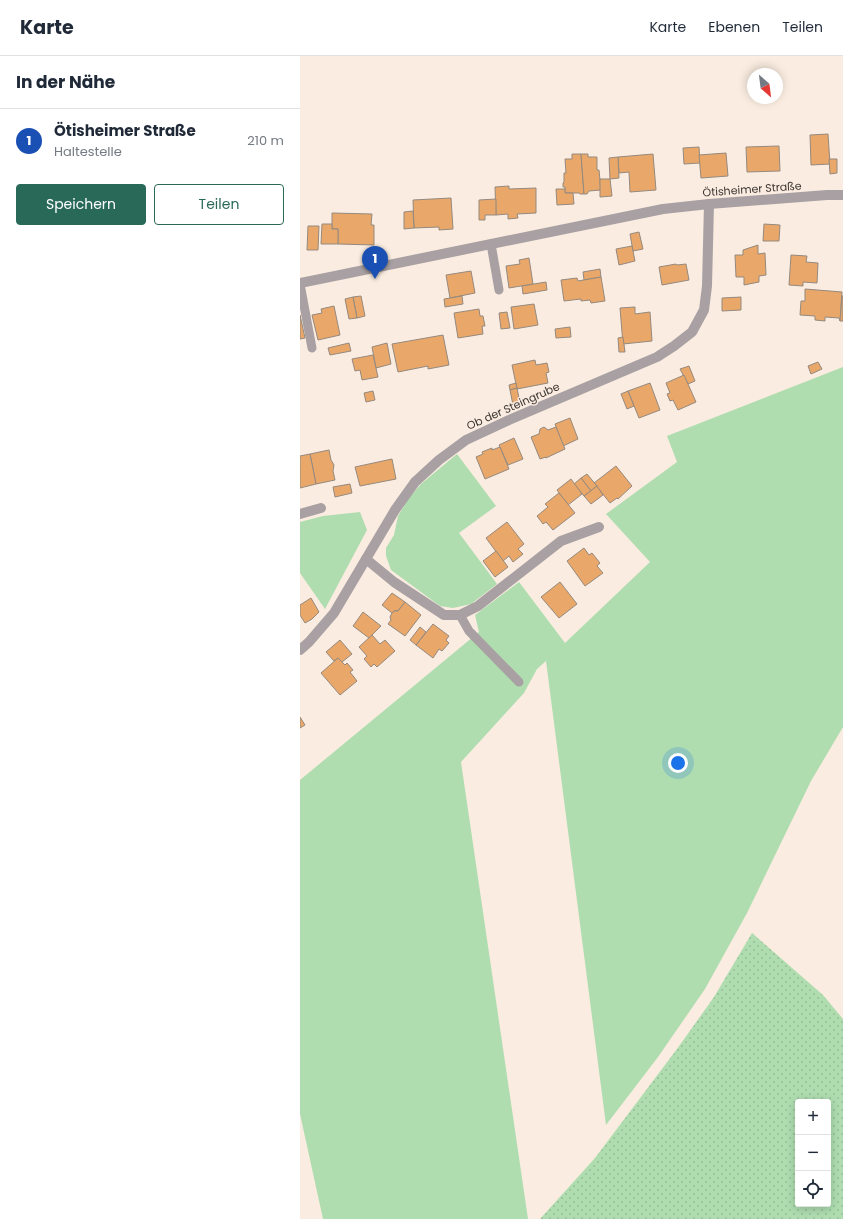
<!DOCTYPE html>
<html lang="de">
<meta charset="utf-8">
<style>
:root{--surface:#fff;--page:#f2f2f3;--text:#1f2937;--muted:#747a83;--line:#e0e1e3;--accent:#296957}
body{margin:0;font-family:Poppins,sans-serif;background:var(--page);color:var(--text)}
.controls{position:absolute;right:12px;bottom:12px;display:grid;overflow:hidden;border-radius:4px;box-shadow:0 2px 10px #0003}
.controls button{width:36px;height:36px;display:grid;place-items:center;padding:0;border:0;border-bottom:1px solid var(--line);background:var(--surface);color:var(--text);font:20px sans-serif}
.compass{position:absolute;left:447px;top:12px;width:36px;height:36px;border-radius:50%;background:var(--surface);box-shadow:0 2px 10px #0003;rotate:152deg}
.you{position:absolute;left:378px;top:707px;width:14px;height:14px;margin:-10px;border:3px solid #fff;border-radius:50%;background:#1a73e8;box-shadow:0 0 0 6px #1a73e833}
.badge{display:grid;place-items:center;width:26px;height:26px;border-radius:50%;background:var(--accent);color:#fff;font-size:13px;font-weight:700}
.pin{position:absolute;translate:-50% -33px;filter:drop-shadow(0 1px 2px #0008)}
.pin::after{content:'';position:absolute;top:21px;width:14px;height:12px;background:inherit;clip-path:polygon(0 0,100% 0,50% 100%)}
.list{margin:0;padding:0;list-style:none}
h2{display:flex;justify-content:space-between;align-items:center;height:52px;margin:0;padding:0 16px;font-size:17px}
h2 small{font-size:13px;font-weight:400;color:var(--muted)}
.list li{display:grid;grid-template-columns:26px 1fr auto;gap:12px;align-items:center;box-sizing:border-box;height:64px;padding:0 16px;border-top:1px solid var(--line)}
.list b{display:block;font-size:15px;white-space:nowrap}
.list p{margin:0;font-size:13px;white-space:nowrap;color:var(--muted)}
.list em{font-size:13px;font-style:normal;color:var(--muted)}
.actions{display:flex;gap:8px;padding:12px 16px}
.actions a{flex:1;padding:9px 0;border:1px solid var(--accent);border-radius:4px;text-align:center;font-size:14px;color:var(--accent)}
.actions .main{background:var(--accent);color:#fff}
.icon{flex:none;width:22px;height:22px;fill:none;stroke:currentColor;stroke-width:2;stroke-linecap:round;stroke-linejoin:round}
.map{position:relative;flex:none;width:543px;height:1163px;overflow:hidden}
header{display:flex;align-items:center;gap:24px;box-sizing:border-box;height:56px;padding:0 20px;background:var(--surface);border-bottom:1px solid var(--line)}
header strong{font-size:19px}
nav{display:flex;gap:22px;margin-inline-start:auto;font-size:14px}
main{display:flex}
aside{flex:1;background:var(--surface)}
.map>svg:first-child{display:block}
.green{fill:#afddb0}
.garden{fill:url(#garden-dots);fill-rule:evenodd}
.building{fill:#e9a86a;stroke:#95897e}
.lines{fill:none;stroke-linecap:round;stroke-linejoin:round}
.service{stroke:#a8a0a2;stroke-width:9}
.minor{stroke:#a8a0a2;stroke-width:10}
.labels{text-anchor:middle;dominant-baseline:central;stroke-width:3;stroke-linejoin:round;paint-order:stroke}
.street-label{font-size:11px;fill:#3c3632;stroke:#faece0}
</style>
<header>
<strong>Karte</strong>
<nav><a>Karte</a><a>Ebenen</a><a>Teilen</a></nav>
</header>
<main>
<aside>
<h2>In der Nähe<small></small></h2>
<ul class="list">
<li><span class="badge" style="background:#1a4fb4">1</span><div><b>Ötisheimer Straße</b><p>Haltestelle</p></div><em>210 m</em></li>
</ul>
<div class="actions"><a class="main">Speichern</a><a>Teilen</a></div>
</aside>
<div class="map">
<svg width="543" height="1163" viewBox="0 0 543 1163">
<defs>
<pattern id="garden-dots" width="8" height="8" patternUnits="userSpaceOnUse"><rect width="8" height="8" fill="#afddb0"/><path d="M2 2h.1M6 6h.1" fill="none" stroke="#97be98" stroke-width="1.8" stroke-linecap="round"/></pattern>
</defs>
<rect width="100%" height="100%" fill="#faece0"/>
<g class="green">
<path d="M543 311V671L511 725 447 857 405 933 358 1001 306 1069 246 605 237 613 224 637 161 706 228 1163H23L0 1058V724L179 576 175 559 219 526 265 587 350 506 306 458 377 406 367 380Z"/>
<path d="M157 398 196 450 159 477 197 528 171 548 153 552 140 550 91 514 86 500V492L94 479 98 460 109 442 121 428Z"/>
<path d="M60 456 67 474 25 553 0 517V466L23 460Z"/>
</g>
<path class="garden" d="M452 877 523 939 543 963V1163H240L295 1102 377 993 414 941ZM498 1046H528V1148H498Z"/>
<g class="building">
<path d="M528 78 530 108 511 109 510 79Z"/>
<path d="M479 90 480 115 447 116 446 91Z"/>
<path d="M399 91 400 107 384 108 383 92Z"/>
<path d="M426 97 428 120 401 122 399 99Z"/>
<path d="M272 98H281L284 138H280L279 137H265V131H263V127L264 126V117H266L265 103H272Z"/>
<path d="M281 98H288V101H297V114H299L301 134 289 135 287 138H284Z"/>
<path d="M353 98 356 134 330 136 329 116 319 117 318 101Z"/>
<path d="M318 101 319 122 310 123 309 102Z"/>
<path d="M529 103H537V117L530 118Z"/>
<path d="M300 123H310L312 140 300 141Z"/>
<path d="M209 130V133L236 132V157L217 158 218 162 208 163V158L196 159 195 131Z"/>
<path d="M256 133H265V137H273L274 148 257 149Z"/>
<path d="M151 142 153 173 139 174V171L114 172 113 144Z"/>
<path d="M196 143V159H185V164H179V144Z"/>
<path d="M113 155 114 172 104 173V156Z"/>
<path d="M32 157 72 158 71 169H74V189L38 188V173H32Z"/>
<path d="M22 168H32V173H38V188H21Z"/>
<path d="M464 168 480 169 479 185H463Z"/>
<path d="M8 170H19L18 194H7Z"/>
<path d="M339 176 343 193 333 195 330 178Z"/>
<path d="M458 189V198L465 197 466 219 459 220V226L444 229V221H436L435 199H443V194Z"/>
<path d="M332 190 335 205 319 209 316 193Z"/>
<path d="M491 199 507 200 506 206 518 207 517 227 503 226V230L489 229Z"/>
<path d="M229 202 233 228 209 232 206 210 220 208 219 204Z"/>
<path d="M376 208 377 209 386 208 389 224 362 229 359 211Z"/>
<path d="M300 213 301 221 284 224 283 216Z"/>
<path d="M171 215 175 237 150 242 146 219Z"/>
<path d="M301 221 305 245 291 247 290 244 281 245V243L264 245 261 224 277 222 278 225Z"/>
<path d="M246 226 247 234 223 238 222 230Z"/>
<path d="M505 233 542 236 540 265 539 262 525 261V265L515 264V260L500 259 501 245H505Z"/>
<path d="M61 240 65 260 57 262 53 241Z"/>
<path d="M162 240 163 248 145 251 144 243Z"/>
<path d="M542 240H543V265H540Z"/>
<path d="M53 241 57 262 49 263 45 243Z"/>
<path d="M441 241V254L422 255V242Z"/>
<path d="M234 248 238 269 214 273 211 251Z"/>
<path d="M34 250 40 279 18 284 12 259 22 257 21 253Z"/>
<path d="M335 251V258L350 256 352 285 323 288 320 252Z"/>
<path d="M179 253 180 260H183L185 270H182L183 278 158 282 154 257Z"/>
<path d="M207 256 210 272 201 273 199 257Z"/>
<path d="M0 259 5 282 0 283Z"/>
<path d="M270 271 271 281 256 282 255 273Z"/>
<path d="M143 279 149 309 128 313V310L98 316 92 288Z"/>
<path d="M323 281 325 296H319L318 282Z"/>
<path d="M49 287 51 295 30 299 28 292Z"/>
<path d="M87 287 91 308 76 312 72 291Z"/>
<path d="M73 299 78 321 62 324 60 314 55 315 52 303Z"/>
<path d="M235 304 236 309 247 307 249 316 246 317 248 327 217 333 212 309Z"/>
<path d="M518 306 522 313 511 318 508 310Z"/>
<path d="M389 310 395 325 388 328 380 313Z"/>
<path d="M384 319 396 346 378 354 373 344 370 345 367 338 370 337 366 327Z"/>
<path d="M216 327 217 332 210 334 209 329Z"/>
<path d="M350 327 360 354 339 362 328 335Z"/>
<path d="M217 332 220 347 213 349 210 334Z"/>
<path d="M73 335 75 344 66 346 64 337Z"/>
<path d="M328 335 334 350 327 353 321 338Z"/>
<path d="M270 362 278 383 263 390 255 368Z"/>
<path d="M244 371 248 374 256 371 265 393 246 402V401L240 403 231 381 239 378 240 373Z"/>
<path d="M214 382 223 403 208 409 199 389Z"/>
<path d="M200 391 209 413 185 423 176 401 183 398 182 396 192 392V394Z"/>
<path d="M29 394 31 404 34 409 33 415 35 424 16 428 10 398Z"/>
<path d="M10 398 16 428 0 432V400Z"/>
<path d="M92 403 96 423 60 430 55 411Z"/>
<path d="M316 410 332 430 318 443 317 442 310 447 294 427Z"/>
<path d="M287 418 297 430 291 435 281 422Z"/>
<path d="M281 422 291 435 284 440 274 428Z"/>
<path d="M271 423 282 438 268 449 257 434Z"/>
<path d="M50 428 52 437 35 441 33 431Z"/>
<path d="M297 430 303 439 291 448 284 440Z"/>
<path d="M259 437 275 457 253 474 246 466 243 468 237 460 248 451 245 448Z"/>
<path d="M207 466 224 488 218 493 223 498 213 506 209 500 203 505 186 482Z"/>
<path d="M284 492 289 499 292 497 300 507 297 510 303 517 285 530 267 505Z"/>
<path d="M196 495 208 511 195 521 183 505Z"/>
<path d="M260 526 277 548 259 562 241 541Z"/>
<path d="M92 537 105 546 98 555H94L92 557 82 549Z"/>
<path d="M11 542 19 556 12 563 5 567 0 559V549Z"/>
<path d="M105 546 121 559 105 580 88 568 91 564 90 561 92 557 94 555H98Z"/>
<path d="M63 556 81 570 69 582 53 570Z"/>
<path d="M133 568 149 580 146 584 149 587 142 595 139 593 133 602 116 589Z"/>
<path d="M120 571 126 576 116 589 110 584Z"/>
<path d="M72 579 80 588 85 584 95 595 77 611 74 608 71 611 64 603 67 600 59 591Z"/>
<path d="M40 584 52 598 42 606 38 602 34 605 26 596Z"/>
<path d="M38 602 45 609 47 607 53 614 50 616 57 625 40 639 21 617Z"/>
<path d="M0 661 5 669 0 672Z"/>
</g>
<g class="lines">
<g class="service">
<path d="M191 188 199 234"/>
<path d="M0 228 12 292"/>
<path d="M160 559 169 575 219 626"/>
</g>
<g class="minor">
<path d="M0 227 363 153 409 148 527 139H543"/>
<path d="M0 458 21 452"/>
<path d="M66 503 94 526 144 559H160L178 550 261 485 299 471"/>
<path d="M0 594 9 586 34 557 95 454 115 426 139 404 166 384 209 364 357 301 374 290 392 276 404 254 407 230 409 148"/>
</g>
</g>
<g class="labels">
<g class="street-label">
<text transform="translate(452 133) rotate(-4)">Ötisheimer Straße</text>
<text transform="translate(213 350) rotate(-24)">Ob der Steingrube</text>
</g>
</g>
</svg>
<div class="controls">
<button>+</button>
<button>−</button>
<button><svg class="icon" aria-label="locate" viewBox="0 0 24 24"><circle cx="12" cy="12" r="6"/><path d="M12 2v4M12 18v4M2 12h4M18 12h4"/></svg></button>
</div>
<svg class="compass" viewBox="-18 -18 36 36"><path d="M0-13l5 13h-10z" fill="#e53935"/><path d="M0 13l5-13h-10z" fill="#747a83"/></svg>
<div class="you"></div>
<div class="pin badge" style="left:75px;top:223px;background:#1a4fb4">1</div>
</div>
</main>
